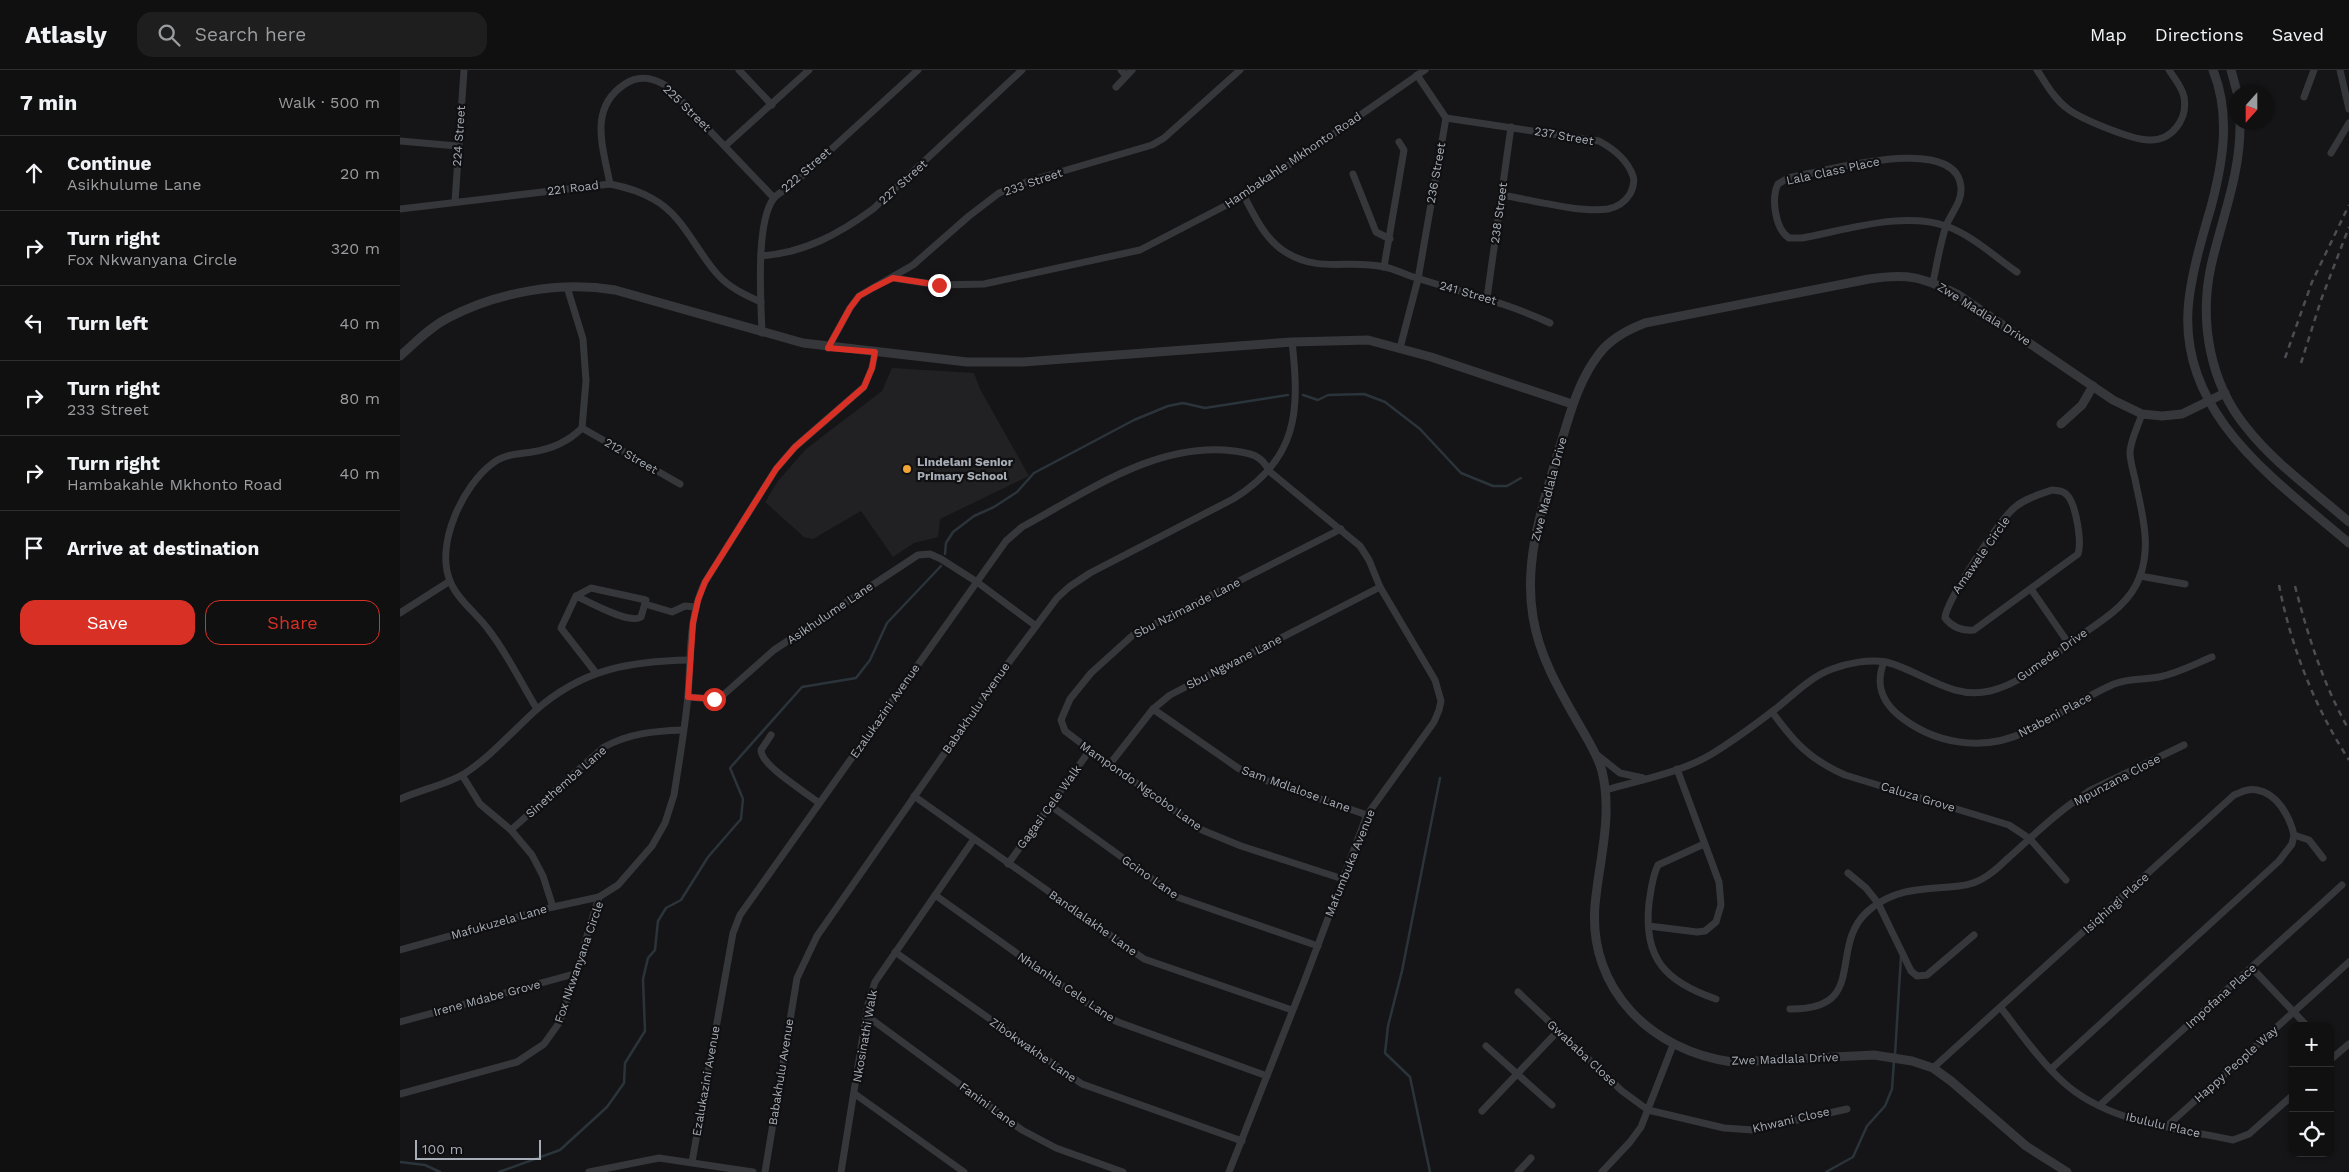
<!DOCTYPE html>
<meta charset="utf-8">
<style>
:root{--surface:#101011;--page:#1e1e1f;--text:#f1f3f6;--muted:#9c9d9f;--line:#303031;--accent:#d93025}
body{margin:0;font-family:"Work Sans",sans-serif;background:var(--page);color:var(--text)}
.controls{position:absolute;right:15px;bottom:15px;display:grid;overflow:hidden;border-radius:10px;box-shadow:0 1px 4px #0004}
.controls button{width:45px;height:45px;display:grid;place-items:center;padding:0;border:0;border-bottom:1px solid var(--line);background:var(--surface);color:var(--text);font:25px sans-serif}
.compass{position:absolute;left:1829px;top:15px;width:45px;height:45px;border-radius:50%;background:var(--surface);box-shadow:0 1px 4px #0004;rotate:201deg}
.scale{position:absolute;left:15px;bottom:12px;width:126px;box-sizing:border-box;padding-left:5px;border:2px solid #a7adb6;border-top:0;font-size:14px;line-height:18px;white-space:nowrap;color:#a7adb6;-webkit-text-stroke:4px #101012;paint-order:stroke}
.stop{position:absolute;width:15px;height:15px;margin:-11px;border:4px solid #d93025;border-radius:50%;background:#fff}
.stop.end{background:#d93025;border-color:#fff;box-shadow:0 1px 5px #0008}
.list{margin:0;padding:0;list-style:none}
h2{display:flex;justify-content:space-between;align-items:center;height:65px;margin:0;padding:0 20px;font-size:21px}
h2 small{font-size:16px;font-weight:400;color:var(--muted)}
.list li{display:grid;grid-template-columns:32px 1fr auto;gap:15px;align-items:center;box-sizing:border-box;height:75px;padding:0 20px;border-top:1px solid var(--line)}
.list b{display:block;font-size:19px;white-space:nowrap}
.list p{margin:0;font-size:16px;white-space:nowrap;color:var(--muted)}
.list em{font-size:16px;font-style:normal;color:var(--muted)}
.actions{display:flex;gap:10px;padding:15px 20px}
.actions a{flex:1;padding:11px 0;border:1px solid var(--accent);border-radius:15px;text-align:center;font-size:18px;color:var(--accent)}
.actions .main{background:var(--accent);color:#fff}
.icon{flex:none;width:28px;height:28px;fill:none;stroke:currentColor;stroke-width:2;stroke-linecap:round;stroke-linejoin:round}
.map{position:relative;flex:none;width:1949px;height:1102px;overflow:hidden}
header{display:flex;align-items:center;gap:30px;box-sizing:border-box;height:70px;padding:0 25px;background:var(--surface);border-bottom:1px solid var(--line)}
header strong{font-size:24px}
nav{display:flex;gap:28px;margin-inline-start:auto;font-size:18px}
.search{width:350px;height:45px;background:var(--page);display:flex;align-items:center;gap:12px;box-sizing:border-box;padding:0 18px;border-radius:15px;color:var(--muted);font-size:19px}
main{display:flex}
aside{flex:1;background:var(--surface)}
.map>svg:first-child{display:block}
.built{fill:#212123}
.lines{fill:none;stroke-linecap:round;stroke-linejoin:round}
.stream{stroke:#2b343a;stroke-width:2.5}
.minor{stroke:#36373b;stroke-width:7}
.tertiary{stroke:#36373b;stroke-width:9}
.rail{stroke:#4b4d52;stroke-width:2.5;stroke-dasharray:6 5;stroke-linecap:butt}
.route{stroke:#d93025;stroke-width:6}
.poi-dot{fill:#eea535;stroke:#101012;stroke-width:2}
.labels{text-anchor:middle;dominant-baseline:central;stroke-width:4.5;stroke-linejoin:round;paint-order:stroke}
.street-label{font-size:12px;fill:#a7adb6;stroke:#101012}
.poi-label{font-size:12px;font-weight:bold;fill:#a7adb6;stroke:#101012;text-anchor:start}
</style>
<header>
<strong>Atlasly</strong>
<div class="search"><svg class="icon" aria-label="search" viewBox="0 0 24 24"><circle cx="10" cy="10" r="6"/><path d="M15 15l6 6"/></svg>Search here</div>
<nav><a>Map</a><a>Directions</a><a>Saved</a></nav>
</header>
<main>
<aside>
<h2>7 min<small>Walk · 500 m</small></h2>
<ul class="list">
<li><svg class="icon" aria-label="ahead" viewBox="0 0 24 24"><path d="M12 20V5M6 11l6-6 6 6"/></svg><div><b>Continue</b><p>Asikhulume Lane</p></div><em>20 m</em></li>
<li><svg class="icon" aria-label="right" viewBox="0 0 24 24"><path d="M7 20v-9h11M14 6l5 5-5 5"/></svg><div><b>Turn right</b><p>Fox Nkwanyana Circle</p></div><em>320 m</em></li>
<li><svg class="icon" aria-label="left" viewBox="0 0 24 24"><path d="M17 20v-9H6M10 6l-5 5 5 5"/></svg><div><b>Turn left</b></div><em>40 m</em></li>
<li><svg class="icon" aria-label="right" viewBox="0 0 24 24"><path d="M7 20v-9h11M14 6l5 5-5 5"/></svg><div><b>Turn right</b><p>233 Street</p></div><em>80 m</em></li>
<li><svg class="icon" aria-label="right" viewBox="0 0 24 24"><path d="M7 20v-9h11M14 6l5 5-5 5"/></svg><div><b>Turn right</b><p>Hambakahle Mkhonto Road</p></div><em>40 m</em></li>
<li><svg class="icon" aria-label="arrive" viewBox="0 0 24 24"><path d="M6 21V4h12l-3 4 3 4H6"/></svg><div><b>Arrive at destination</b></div></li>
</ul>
<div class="actions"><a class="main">Save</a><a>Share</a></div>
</aside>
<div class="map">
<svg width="1949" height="1102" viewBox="0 0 1949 1102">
<rect width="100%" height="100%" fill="#151517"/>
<path class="built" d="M492 298 574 303 580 319 629 406 540 449 538 467 514 473 493 487 461 441 413 469 404 467 365 432 378 411 406 379 482 321Z"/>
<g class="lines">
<g class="stream">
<path d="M903 325 918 330 928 325 964 324 985 332 1020 359 1061 403 1093 416H1107L1121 408"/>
<path d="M545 484 546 473 553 462 574 446 594 437 617 422 634 403 734 350 768 336 783 333 805 338 888 325"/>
<path d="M1495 985 1501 886"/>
<path d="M0 1092 25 1095 40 1102"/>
<path d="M99 1102 160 1080 207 1037 224 1013 225 993 245 961 243 909 248 888 255 880 258 851 266 838 281 830 308 787 341 749 343 729 330 698 402 617 456 608 470 590 487 553 541 496"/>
<path d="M1030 1102 1010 1007 985 983 988 956 1002 901 1040 708"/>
<path d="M1426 1102 1453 1087 1467 1056 1485 1036 1492 1019 1494 991"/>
</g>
<g class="minor">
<path d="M339 0 372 35"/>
<path d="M721 0 726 6"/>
<path d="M1637 0C1646 13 1654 29 1668 39 1681 49 1732 70 1749 70 1772 71 1788 49 1784 27 1782 17 1774 8 1769 0"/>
<path d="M1940 0 1949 39"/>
<path d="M716 17 732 0"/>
<path d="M1904 27 1914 0"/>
<path d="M1046 48 1199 71C1214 79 1227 89 1233 106 1235 112 1233 118 1230 124 1225 132 1218 137 1208 139 1179 143 1132 130 1102 125"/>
<path d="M0 71 57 76"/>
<path d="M325 76 409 0"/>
<path d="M1931 83 1949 53"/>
<path d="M953 104 976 162 990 169"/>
<path d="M210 114C203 77 188 38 225 14 240 4 254 8 268 17L374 128"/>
<path d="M844 126C855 147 866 171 887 183 920 203 949 189 984 197 996 199 1008 206 1020 209 1064 223 1108 233 1150 253"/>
<path d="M55 132 64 0"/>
<path d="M0 139 210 114C225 117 240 121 253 129 283 145 296 181 318 205 330 218 345 225 361 232"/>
<path d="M361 186C404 183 439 164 473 139L622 0"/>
<path d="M984 197 1004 80 999 72"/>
<path d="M493 208 539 215 584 214 740 180 844 126 1025 0"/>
<path d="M1533 212C1537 194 1540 174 1546 156 1551 143 1562 132 1561 118 1558 64 1434 99 1402 105L1388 108 1378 114C1371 128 1375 159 1389 168H1402C1446 160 1503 141 1546 156 1572 165 1595 187 1617 202"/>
<path d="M1087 228 1111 57"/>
<path d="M362 263C361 232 355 152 374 128 377 124 385 120 390 117L518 0"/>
<path d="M428 278 450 238 459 226 513 195 569 146 599 123 629 111 752 75 764 68 840 0"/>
<path d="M1000 278 1018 209 1046 48 1017 5"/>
<path d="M182 358 280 414"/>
<path d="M1652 420C1658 421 1663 420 1667 425 1676 434 1682 472 1678 484L1574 560C1562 561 1552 557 1545 548 1546 531 1599 451 1614 438 1624 429 1640 424 1652 420Z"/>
<path d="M941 459 733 565 691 603 670 629 661 650 665 661 690 680 802 760 841 776 943 809"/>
<path d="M1740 506 1785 514"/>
<path d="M1631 519 1669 574"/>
<path d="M176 526C189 532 230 555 241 547L246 530 191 518 176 526 161 558 196 603"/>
<path d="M245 534 272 542 285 536 296 537"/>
<path d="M0 543 50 511"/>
<path d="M1484 592C1476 612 1480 628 1496 643 1532 674 1583 683 1627 661 1657 646 1684 627 1714 614 1729 608 1744 610 1759 607 1778 603 1795 594 1812 587"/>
<path d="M288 627 314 629 321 627 374 580 518 485 530 484 541 489 577 512 636 556"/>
<path d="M137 639C121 613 107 583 88 559 76 543 57 529 50 511 35 474 63 415 93 393 104 384 119 384 132 382 152 379 168 372 182 358L186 311 183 269 167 217"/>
<path d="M753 639 838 698 856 707 967 745"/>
<path d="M1372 642C1395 673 1409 689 1445 705L1609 755 1630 769 1666 810"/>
<path d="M371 665 361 680C361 696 406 722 419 733"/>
<path d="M1196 684 1220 703 1243 708"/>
<path d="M710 694 753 639 770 625 980 517"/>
<path d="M62 705 80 734 111 760 132 785 143 806 153 837"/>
<path d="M1206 720C1240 710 1279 703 1310 685 1333 671 1356 654 1378 637 1394 624 1412 606 1432 599 1448 593 1469 589 1486 592 1522 601 1550 630 1590 621 1623 613 1651 587 1677 568 1701 551 1730 535 1740 506 1752 474 1741 440 1735 409 1733 400 1730 391 1730 382 1731 369 1738 356 1742 344"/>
<path d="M514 726 744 889 892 940"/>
<path d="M0 729C20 720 45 715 64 704 90 687 112 662 135 641 182 599 230 591 290 590"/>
<path d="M651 736 777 827 918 876"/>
<path d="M111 760 204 677C230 663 255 661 283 660"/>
<path d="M1304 774 1258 795C1252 807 1251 820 1249 833 1243 889 1266 912 1316 929"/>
<path d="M608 794 690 680"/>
<path d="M1448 803 1466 818 1478 833 1511 901 1517 906 1527 905 1574 865"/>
<path d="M535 825 702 944 718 952 867 1006"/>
<path d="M1249 856 1297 862 1305 861 1316 852 1321 835 1319 812 1277 699"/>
<path d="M0 880 153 837 199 827"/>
<path d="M495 882 682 1014 842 1071"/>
<path d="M1852 898 1907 956"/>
<path d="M1118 922 1222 1021 1248 1040 1324 1058 1353 1060 1447 1039"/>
<path d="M1601 938C1620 962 1639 990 1662 1011 1707 1053 1776 1058 1833 1070L1849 1064 1893 1025"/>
<path d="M1390 939C1470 940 1427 877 1468 841 1492 820 1518 819 1549 817 1561 816 1572 815 1582 809 1591 804 1599 797 1606 790 1629 770 1650 748 1675 731L1689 721 1784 675"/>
<path d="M467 946 622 1060 656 1078 723 1102"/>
<path d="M0 952 174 904"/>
<path d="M1086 976 1152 1035"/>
<path d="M1930 990 1949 974"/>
<path d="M1533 998 1834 725C1841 722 1849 718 1857 720 1877 723 1890 747 1894 765L1909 770 1923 788"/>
<path d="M1651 999 1879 791 1892 774 1894 765"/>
<path d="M0 1024 117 992 144 974 159 953 164 940 199 827 218 815 252 776 265 753 274 725C279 692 285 659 288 625 291 587 288 547 305 512L376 399 395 377 464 317 472 298 475 283"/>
<path d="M455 1024 564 1102"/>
<path d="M1700 1035 1942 815"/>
<path d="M1082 1041 1158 961"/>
<path d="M1767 1056 1949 892"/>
<path d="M292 1092 333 863 340 845 606 471 622 457C687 422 757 371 834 381 850 383 862 385 869 401L960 476 969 490 980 517 1035 610 1041 631 1039 640 1034 652 967 745 904 912 829 1102"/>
<path d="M189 1102 259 1088 353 1102"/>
<path d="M365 1102 397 908 417 866 595 611 657 528 669 517 690 503 833 429C898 389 900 341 892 272"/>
<path d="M441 1102 468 934 475 912 574 769"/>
<path d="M1118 1102 1131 1088"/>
<path d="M1202 1102 1230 1072 1241 1057 1273 975"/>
</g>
<g class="tertiary">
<path d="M1813 0C1831 45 1823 92 1811 137 1802 168 1793 198 1789 229 1775 342 1874 409 1949 473"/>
<path d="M1831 0 1837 22"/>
<path d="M1840 52C1841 103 1822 148 1811 196 1799 252 1810 313 1846 357 1874 393 1915 422 1949 452"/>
<path d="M0 286C15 273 30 257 48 248 97 222 160 211 215 220L403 273 567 292H623L892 272 968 270 1031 287 1172 334"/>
<path d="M1661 354 1682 335 1693 316"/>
<path d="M1667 1102 1626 1076 1551 1011 1533 998 1512 991 1474 985 1332 992C1252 981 1188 920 1195 835 1199 791 1213 746 1202 701 1197 683 1186 667 1177 651 1158 618 1139 585 1133 547 1123 489 1144 431 1160 376 1170 344 1178 311 1199 284 1210 269 1227 260 1245 253L1469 209C1508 203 1522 207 1557 224L1713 330 1742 344 1762 346 1782 344 1825 323"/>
</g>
<g class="rail">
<path d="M1885 288 1912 212 1949 135"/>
<path d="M1901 293 1921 230 1949 157"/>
<path d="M1879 515C1891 577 1915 638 1949 690"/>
<path d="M1895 516C1908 566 1923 614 1949 660"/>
</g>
</g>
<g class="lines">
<path class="route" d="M314 629 288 627 293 553 298 530 305 512 376 399 395 377 464 317 472 298 475 282 428 278 450 238 459 226 473 218 493 208 539 215"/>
</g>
<circle class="poi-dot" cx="507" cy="399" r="5"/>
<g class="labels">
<g class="street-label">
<text transform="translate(287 38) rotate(44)">225 Street</text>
<text transform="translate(59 66) rotate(-86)">224 Street</text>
<text transform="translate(1164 66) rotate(10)">237 Street</text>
<text transform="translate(893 90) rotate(-34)">Hambakahle Mkhonto Road</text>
<text transform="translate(406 100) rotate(-41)">222 Street</text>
<text transform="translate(1433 101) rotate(-12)">Lala Class Place</text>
<text transform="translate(1036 103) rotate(-80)">236 Street</text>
<text transform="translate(503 112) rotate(-42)">227 Street</text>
<text transform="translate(633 112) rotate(-19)">233 Street</text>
<text transform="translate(173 118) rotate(-7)">221 Road</text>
<text transform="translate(1099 143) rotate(-82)">238 Street</text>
<text transform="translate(1068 223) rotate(16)">241 Street</text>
<text transform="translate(1584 244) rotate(32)">Zwe Madlala Drive</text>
<text transform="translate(231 386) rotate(30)">212 Street</text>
<text transform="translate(1149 419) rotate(-75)">Zwe Madlala Drive</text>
<text transform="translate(1581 485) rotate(-55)">Amawele Circle</text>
<text transform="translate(787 538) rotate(-27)">Sbu Nzimande Lane</text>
<text transform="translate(430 543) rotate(-34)">Asikhulume Lane</text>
<text transform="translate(1652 585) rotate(-35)">Gumede Drive</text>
<text transform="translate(834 592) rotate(-27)">Sbu Ngwane Lane</text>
<text transform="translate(576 638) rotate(-55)">Babakhulu Avenue</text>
<text transform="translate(485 641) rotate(-55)">Ezalukazini Avenue</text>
<text transform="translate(1655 645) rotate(-28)">Ntabeni Place</text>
<text transform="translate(1717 710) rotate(-28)">Mpunzana Close</text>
<text transform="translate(166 712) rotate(-41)">Sinethemba Lane</text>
<text transform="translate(741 716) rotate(35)">Mampondo Ngcobo Lane</text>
<text transform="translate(896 719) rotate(20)">Sam Mdlalose Lane</text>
<text transform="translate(1518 727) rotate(17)">Caluza Grove</text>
<text transform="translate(649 737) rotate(-54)">Gagasi Cele Walk</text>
<text transform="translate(950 793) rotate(-68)">Mafumbuka Avenue</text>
<text transform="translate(750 807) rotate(35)">Gcino Lane</text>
<text transform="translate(1716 833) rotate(-42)">Isiqhingi Place</text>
<text transform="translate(99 852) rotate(-16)">Mafukuzela Lane</text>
<text transform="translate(693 853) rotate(35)">Bandlalakhe Lane</text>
<text transform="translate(179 892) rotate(-71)">Fox Nkwanyana Circle</text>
<text transform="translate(666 917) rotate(34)">Nhlanhla Cele Lane</text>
<text transform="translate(1821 926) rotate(-42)">Impofana Place</text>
<text transform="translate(87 928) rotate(-15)">Irene Mdabe Grove</text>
<text transform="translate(465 966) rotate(-80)">Nkosinathi Walk</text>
<text transform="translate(633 980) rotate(35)">Zibokwakhe Lane</text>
<text transform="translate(1182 983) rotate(43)">Gwababa Close</text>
<text transform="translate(1385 989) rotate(-2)">Zwe Madlala Drive</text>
<text transform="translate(1836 994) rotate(-42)">Happy People Way</text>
<text transform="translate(381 1002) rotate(-81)">Babakhulu Avenue</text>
<text transform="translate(306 1011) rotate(-80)">Ezalukazini Avenue</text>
<text transform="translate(588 1035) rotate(36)">Fanini Lane</text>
<text transform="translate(1391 1050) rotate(-13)">Khwani Close</text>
<text transform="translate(1763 1055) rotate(13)">Ibululu Place</text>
</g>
<g class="poi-label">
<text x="517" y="392">Lindelani Senior<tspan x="517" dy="14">Primary School</tspan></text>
</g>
</g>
</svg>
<div class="controls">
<button>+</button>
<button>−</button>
<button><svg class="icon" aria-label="locate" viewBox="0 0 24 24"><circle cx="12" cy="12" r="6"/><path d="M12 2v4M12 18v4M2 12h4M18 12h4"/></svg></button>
</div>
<svg class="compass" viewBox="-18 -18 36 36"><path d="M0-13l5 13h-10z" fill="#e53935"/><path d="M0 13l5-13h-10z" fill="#9c9d9f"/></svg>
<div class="scale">100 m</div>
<div class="stop" style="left:314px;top:629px"></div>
<div class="stop end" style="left:539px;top:215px"></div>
</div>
</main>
